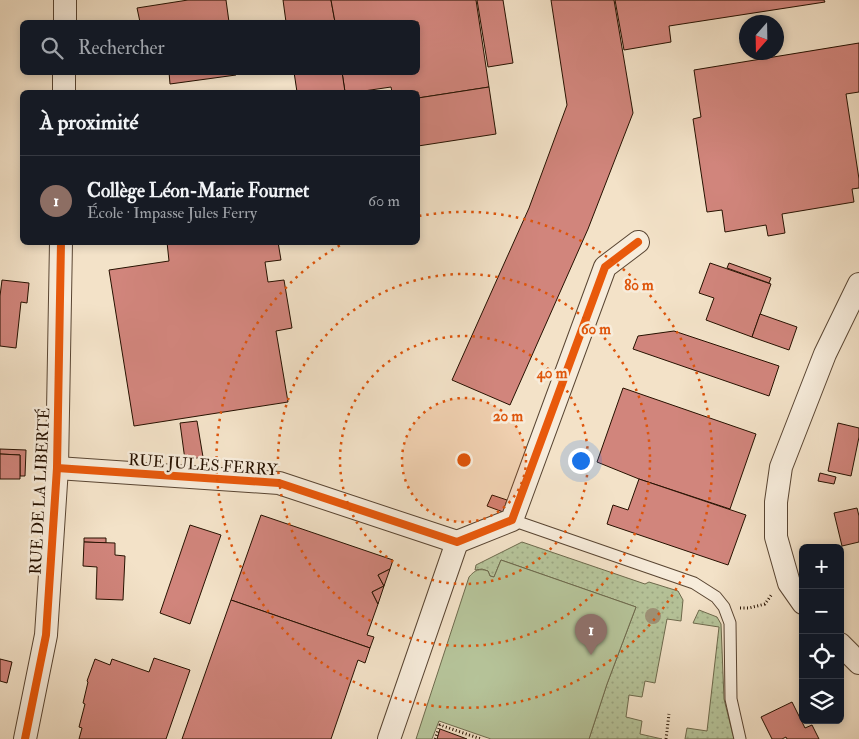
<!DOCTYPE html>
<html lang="fr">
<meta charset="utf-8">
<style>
:root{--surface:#171b24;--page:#20242c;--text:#f1f3f6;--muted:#9ea1a6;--line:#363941;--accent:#c59692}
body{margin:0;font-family:"IM FELL Double Pica",serif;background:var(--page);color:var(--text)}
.controls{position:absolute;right:15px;bottom:15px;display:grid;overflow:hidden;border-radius:8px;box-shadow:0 2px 8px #0003}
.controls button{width:45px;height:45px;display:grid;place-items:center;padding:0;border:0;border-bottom:1px solid var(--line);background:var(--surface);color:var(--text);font:25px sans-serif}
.compass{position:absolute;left:739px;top:15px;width:45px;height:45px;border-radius:50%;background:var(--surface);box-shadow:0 2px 8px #0003;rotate:200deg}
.you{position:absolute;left:580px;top:460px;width:18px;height:18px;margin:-12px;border:4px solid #fff;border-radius:50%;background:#1a73e8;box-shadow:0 0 0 8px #1a73e833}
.badge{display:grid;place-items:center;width:32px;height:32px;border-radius:50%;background:var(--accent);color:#fff;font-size:16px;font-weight:700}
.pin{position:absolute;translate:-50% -41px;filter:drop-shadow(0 1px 2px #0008)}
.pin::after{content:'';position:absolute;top:26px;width:18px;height:15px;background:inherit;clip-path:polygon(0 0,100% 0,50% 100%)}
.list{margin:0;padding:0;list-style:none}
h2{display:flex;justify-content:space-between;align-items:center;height:65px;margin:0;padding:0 20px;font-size:21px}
h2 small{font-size:16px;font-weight:400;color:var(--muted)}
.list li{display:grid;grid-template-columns:32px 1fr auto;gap:15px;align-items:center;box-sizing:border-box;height:90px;padding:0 20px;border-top:1px solid var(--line)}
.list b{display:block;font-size:19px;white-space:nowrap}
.list p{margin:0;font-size:16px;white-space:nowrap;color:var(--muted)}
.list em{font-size:16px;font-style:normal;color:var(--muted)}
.icon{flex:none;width:28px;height:28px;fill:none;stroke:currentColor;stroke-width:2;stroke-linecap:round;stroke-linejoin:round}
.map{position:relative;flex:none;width:859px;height:739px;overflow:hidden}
.search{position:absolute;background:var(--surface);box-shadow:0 2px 8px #0003;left:20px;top:20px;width:400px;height:55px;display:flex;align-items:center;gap:12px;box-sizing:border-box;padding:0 18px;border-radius:8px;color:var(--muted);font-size:19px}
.panel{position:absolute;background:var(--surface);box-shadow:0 2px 8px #0003;left:20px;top:90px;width:400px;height:155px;border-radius:8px}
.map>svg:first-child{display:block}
.grass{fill:url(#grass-dots);stroke:#6e6a4d}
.green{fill:#b6c49a;stroke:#6e6a4d}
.building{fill:#d1857c;stroke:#261100}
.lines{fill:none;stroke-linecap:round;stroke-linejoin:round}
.service-casing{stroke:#594532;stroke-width:13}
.minor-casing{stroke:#594532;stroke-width:24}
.path{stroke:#261100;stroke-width:3;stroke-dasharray:1 2.5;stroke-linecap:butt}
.service{stroke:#f7ecdb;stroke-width:11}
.minor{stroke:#f7ecdb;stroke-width:22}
.cycleway-casing{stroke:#f7ecdb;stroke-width:11}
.cycleway{stroke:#e8590c;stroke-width:8}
.tree{fill:#9e9278}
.ring{fill:none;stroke:#de550b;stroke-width:2.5;stroke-dasharray:2.5 5}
.labels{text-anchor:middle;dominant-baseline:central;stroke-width:5;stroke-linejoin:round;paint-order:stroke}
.street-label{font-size:16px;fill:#261100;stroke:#f7ecdb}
.centre{fill:#de550b;stroke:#f7ecdb;stroke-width:2.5}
.ring-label{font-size:15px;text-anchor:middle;font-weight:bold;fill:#de550b;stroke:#f7ecdb;stroke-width:5;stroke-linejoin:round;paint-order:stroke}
</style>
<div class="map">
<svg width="859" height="739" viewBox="0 0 859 739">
<defs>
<pattern id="grass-dots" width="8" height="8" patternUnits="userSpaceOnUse" patternTransform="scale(1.25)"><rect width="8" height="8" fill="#b6c49a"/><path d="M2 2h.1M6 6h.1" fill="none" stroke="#9ca783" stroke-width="1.8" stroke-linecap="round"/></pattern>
</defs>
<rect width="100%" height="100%" fill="#f3e2c8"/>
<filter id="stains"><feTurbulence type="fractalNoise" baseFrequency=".004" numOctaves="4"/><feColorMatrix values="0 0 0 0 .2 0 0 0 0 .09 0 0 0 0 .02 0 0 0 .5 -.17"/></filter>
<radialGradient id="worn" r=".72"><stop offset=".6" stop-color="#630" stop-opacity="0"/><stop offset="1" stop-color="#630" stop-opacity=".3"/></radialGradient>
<g class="grass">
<path d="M522 542 645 584 649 582 678 591 683 600 681 621 667 619 655 683 645 681 642 697 629 695 626 717 642 721 640 734 662 739H589L607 684 636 607 501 560 494 577 490 576 488 571 482 569 475 570 476 565Z"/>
<path d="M699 610 717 617 721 624 724 699 734 739H685L687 728 707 731 719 627 693 623Z"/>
</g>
<path class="green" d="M501 560 636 607 607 684 589 739H491L439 721 432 739H416L469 577C475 570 479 568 488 571L490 576 494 577Z"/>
<g class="building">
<path d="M188 0H226L229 22H140L137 8Z"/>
<path d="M283 0H331L335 22H286Z"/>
<path d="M331 0H476L489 87 418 98V92H392L391 87 357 92H345L342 72H418V22H335Z"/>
<path d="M477 0H503L513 63 488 67Z"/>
<path d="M551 0H614L633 113 588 229 510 405 452 380 529 208 567 105Z"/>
<path d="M615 0H824L825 2 669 26 671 42 624 50Z"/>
<path d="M859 43V92L846 94 859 179V188L852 189 854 202 782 214 785 233 768 236 766 225 725 232 722 210 707 212 693 119 701 117 694 70Z"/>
<path d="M169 72H236V75L170 84Z"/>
<path d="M294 72H342L345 92H297Z"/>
<path d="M489 87 496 134 418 146V98Z"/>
<path d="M167 242H278L281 260 265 262 268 282 284 280 292 328 276 331 288 402 134 426 109 270 169 261Z"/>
<path d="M710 263 771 284 752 337 706 320 714 298 699 293Z"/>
<path d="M729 263 771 278 769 283 727 268Z"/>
<path d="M2 280 29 283 27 303 21 302 16 348 0 346V296Z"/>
<path d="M760 314 797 327 789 350 752 337Z"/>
<path d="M674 331 779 366 769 396 633 349 638 336Z"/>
<path d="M623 388 756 434 730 509 639 479 597 462Z"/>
<path d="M197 421 203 457 185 460 180 423Z"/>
<path d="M838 423 859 428V437L851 476 828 471Z"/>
<path d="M0 449 26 450 25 476H20V455L0 454Z"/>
<path d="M0 454 20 455V479H0Z"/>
<path d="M820 473 836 477 834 484 818 481Z"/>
<path d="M639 479 746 515 728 565 607 524 613 505 628 510Z"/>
<path d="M492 495 507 500 503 512 487 506Z"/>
<path d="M857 508 859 516V542L842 546 834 513Z"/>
<path d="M261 515 393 560 390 569 378 575 384 586 372 592 378 604 367 635 374 637 370 648 231 600Z"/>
<path d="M190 525 221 535 190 624 160 613Z"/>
<path d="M84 538H106V543L84 542Z"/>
<path d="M84 542 115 543V555L125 556 123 600 96 599 97 567 83 566Z"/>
<path d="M390 569 384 586 378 575Z"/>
<path d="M384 586 378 604 372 592Z"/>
<path d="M231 600 370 648 365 663 358 660 331 739H182Z"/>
<path d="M154 658 190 670 166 739H79L82 728 79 727 85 704 83 703 88 682 87 681 95 659 110 665 112 659 149 672Z"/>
<path d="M0 659 12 662 7 683 0 681Z"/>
<path d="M792 702 805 728 812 725 819 739H787L786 737 782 739H772L761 717Z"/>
<path d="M440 729 467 739H437Z"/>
</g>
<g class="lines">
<defs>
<path id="service" d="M512 520 694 583 716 597 724 607 730 623 731 699 740 739"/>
<g id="minor">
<path d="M65 22V0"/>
<path d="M64 92V72"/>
<path d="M57 468 279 483 457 542"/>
<path d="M457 542 512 520 605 267 638 242"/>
<path d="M803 603 789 583 776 537V502L781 467 825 354 859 284"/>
<path d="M840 644 859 663"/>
<path d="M25 739 46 635 57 468 61 242"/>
<path d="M389 739 457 542"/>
</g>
</defs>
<use href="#service" class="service-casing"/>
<use href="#minor" class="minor-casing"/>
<g class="path">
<path d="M740 608H749L765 604 772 594"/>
<path d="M435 739 440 725 481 739"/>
<path d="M666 739 669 714"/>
</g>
<use href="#service" class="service"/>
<use href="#minor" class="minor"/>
<defs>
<g id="cycleway">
<path d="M57 468 279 483 457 542 512 520 605 267 638 242"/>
<path d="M25 739 46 635 57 468 61 242"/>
</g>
</defs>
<use href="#cycleway" class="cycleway-casing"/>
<use href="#cycleway" class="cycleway"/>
</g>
<circle class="tree" cx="653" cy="616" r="8"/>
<circle cx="464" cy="460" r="62" fill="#de550b" fill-opacity=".12"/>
<g class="ring">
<circle cx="464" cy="460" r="62"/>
<circle cx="464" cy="460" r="124"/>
<circle cx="464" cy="460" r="186"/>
<path d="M419 216A248 248 0 1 1 344 243"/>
</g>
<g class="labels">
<g class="street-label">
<text transform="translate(203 465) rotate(4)">RUE JULES FERRY</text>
<text transform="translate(40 491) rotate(-87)">RUE DE LA LIBERTÉ</text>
</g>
</g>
<circle cx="464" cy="460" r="8" class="centre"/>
<g class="ring-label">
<text x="639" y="290">80 m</text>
<text x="596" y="334">60 m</text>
<text x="552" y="378">40 m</text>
<text x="508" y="421">20 m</text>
</g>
<rect width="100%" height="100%" filter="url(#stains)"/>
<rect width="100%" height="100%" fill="url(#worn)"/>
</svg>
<div class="controls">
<button>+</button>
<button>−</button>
<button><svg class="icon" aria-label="locate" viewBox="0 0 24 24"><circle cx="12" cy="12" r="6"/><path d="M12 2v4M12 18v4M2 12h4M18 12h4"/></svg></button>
<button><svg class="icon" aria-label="layers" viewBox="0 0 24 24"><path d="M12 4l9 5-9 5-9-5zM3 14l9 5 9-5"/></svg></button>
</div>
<svg class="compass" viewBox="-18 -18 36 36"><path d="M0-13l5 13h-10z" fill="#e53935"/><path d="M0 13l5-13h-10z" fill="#9ea1a6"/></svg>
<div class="you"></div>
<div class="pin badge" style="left:591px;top:655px;background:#8d6e63">1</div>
<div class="search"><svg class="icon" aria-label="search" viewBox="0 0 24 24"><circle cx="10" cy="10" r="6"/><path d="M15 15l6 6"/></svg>Rechercher</div>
<section class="panel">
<h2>À proximité<small></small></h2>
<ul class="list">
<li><span class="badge" style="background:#8d6e63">1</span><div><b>Collège Léon-Marie Fournet</b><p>École · Impasse Jules Ferry</p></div><em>60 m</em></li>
</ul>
</section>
</div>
